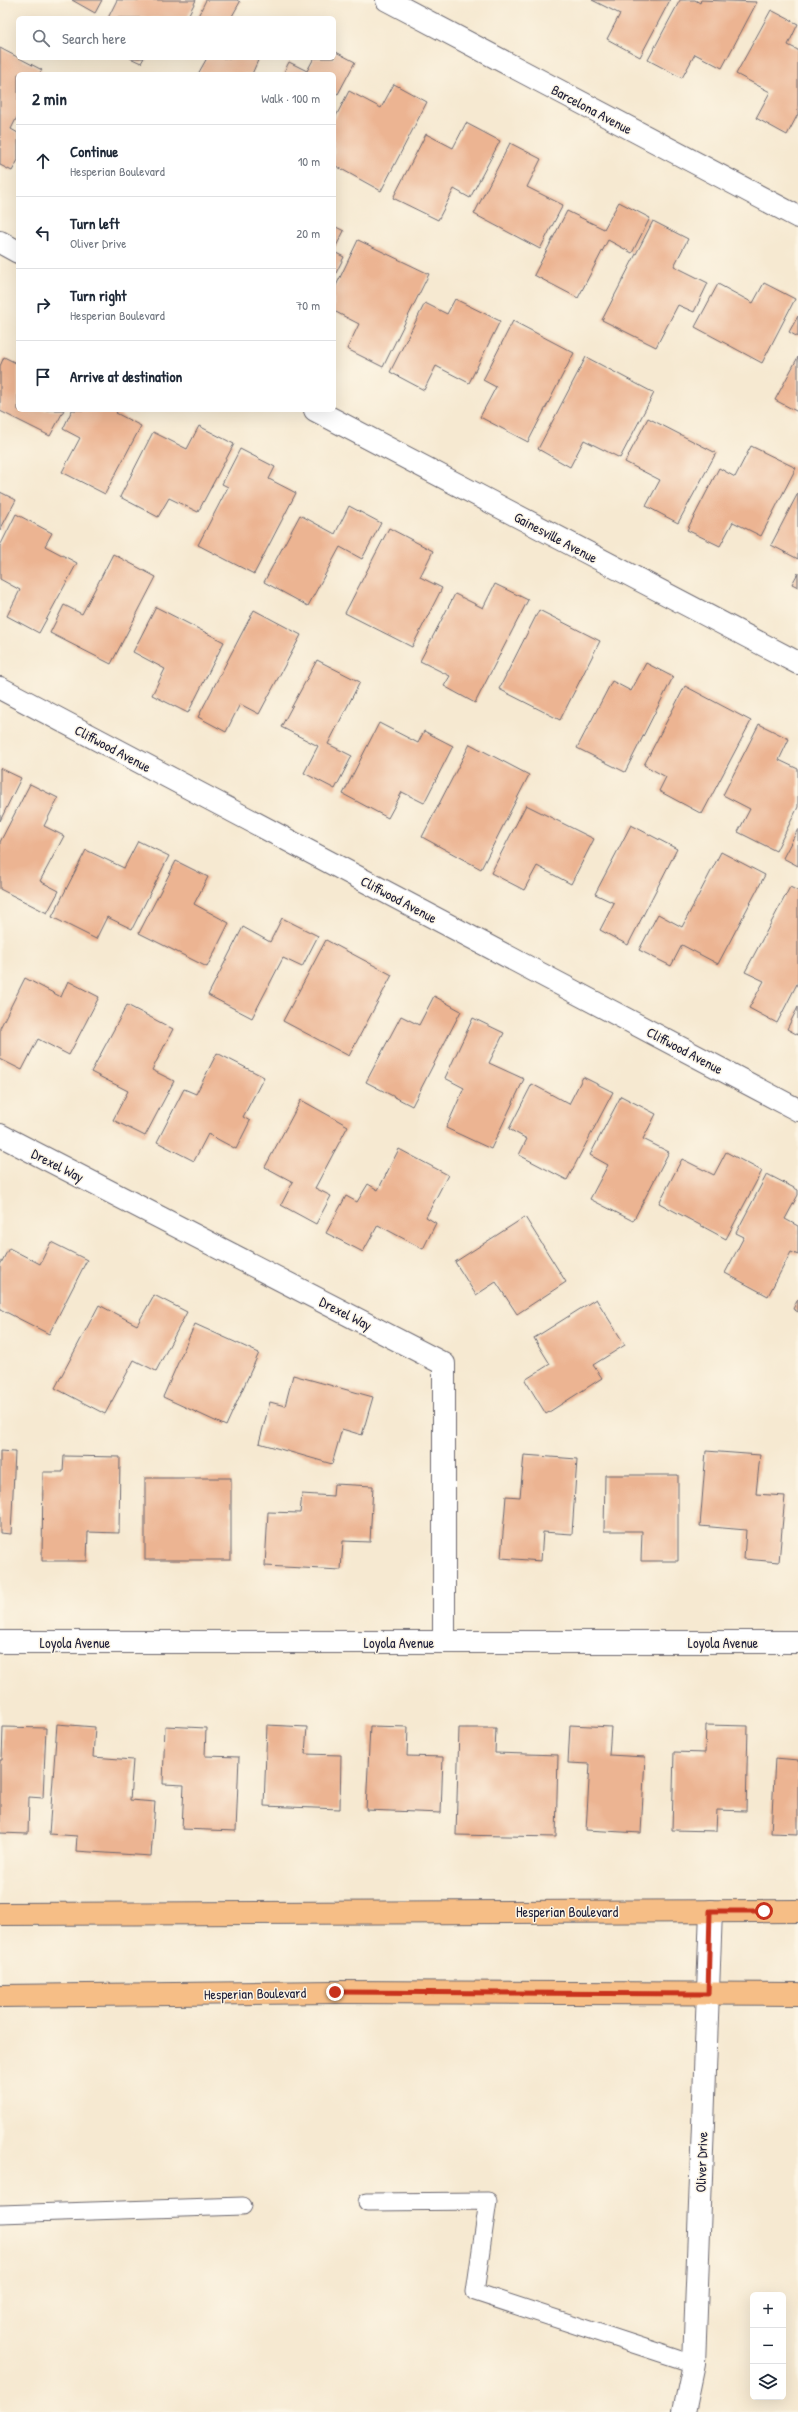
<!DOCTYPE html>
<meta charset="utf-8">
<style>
:root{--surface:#fff;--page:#f6f6f7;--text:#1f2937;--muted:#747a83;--line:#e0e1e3}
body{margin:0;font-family:"Patrick Hand",sans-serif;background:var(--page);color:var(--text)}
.controls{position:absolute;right:12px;bottom:12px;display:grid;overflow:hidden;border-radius:6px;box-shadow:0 4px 16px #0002}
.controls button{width:36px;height:36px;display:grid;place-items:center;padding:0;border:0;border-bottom:1px solid var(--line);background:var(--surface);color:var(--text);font:20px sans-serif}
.stop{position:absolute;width:12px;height:12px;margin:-9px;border:3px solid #c8321e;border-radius:50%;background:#fff}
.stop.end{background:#c8321e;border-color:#fff;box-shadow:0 1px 4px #0008}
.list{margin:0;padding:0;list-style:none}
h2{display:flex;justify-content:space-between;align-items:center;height:52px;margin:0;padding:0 16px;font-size:17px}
h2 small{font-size:13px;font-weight:400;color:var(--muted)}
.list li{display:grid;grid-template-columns:26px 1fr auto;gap:12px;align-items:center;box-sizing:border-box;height:72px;padding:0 16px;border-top:1px solid var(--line)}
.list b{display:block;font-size:15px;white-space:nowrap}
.list p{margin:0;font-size:13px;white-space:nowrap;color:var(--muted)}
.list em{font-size:13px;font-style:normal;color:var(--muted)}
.icon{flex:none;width:22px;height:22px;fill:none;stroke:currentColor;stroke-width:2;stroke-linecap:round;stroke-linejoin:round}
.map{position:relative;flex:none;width:798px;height:2412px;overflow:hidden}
.search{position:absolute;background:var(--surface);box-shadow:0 4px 16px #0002;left:16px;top:16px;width:320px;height:44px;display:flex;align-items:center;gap:10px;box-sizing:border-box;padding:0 14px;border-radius:6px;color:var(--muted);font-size:15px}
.panel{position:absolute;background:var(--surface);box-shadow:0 4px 16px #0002;left:16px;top:72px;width:320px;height:340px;border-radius:6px}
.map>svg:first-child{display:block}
.building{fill:#ecb492}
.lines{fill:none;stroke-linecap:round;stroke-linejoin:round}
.lane-casing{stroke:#6c6870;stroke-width:19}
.street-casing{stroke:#6c6870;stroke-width:24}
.primary-casing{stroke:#6c6870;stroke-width:24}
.lane{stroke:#fff;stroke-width:17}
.street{stroke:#fff;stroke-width:22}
.primary{stroke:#f6be86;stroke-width:22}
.route{stroke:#c8321e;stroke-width:5}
.labels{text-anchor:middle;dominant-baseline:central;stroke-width:3;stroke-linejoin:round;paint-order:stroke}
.street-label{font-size:14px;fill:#22223b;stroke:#fcf5e5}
</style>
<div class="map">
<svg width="798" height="2412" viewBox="0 0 798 2412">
<rect width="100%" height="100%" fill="#fcf5e5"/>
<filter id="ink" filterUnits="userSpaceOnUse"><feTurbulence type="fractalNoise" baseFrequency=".025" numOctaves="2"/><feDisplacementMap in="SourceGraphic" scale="8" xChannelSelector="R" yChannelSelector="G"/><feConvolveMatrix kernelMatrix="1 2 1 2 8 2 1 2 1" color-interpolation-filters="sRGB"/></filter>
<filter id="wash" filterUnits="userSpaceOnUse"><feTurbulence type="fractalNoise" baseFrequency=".012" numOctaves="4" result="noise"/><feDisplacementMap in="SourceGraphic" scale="16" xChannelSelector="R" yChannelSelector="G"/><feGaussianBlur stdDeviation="0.9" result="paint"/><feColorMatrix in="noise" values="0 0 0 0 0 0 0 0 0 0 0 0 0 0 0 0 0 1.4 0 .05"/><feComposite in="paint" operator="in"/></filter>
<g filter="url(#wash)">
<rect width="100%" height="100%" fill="#f6e9d1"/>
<g id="blocks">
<g class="building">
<path d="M72 0H102L95 13Z"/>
<path d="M117 0H196L187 18H108Z"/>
<path d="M206 0H237L240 2 231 18H197Z"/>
<path d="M592 0H670L640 57 607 39 620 14Z"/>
<path d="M680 0H695L700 3 701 0 757 2 722 68 695 54 682 78 648 60Z"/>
<path d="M771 10 798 24 788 45 798 50V114L787 135 756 118 770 92 736 74Z"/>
<path d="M0 48 42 70 39 74H18V115L11 129 18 133V160L12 171 0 165Z"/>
<path d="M334 51 355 62 338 94 334 92V74H283L289 62 307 71 314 58H334Z"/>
<path d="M130 58H144L141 63Z"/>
<path d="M207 58H259L252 74H198Z"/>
<path d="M394 84 427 102 381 191 334 165V120L349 91 381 108Z"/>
<path d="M466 123 500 141 470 198 454 189 438 220 393 198 426 134 453 148Z"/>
<path d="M510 143 541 159 527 187 563 205 540 249 474 214Z"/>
<path d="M619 202 650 218 632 253 608 240 578 298 534 275 567 211 604 229Z"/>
<path d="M653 221 688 239 674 266 708 283 694 312 678 305 656 347 602 320Z"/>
<path d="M334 226 344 231 334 250Z"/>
<path d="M358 240 429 274 383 367 347 349 359 324 334 311V290Z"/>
<path d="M334 252 344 257 334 277Z"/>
<path d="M764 283 795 299 762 363 695 327 718 284 753 303Z"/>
<path d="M455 299 500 321 469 383 436 366 424 390 390 372 425 303 447 314Z"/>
<path d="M798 316V337L789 332Z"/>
<path d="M513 321 574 353 528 442 480 417 496 387 483 380Z"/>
<path d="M4 357 18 364V410H64L50 436 0 411V366Z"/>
<path d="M586 357 654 393 620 458 584 440 570 467 538 449Z"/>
<path d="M798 357V412L775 400Z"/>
<path d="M72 410H118L116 413 141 426 105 494 62 472 80 438 63 429Z"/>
<path d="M648 418 716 453 678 523 646 506 660 480 625 462Z"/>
<path d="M199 426 234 444 198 512 169 498 158 517 120 497 153 432 187 449Z"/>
<path d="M751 446 796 468 761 536 733 522 720 546 687 530 719 468 735 477Z"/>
<path d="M240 449 275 467 269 479 296 493 254 574 198 545 228 487 222 484Z"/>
<path d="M0 492 16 500 0 530Z"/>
<path d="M798 493V559L771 545Z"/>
<path d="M349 506 381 523 362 559 340 547 308 606 264 582 300 515 335 534Z"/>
<path d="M16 514 52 533 45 546 77 563 39 633 7 616 20 590 0 579V546Z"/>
<path d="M389 528 433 551 420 577 442 588 412 647 345 613Z"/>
<path d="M113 554 156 577 111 664 50 633 64 605 82 614Z"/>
<path d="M798 573V587L792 584Z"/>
<path d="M495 584 528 600 475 703 444 686 450 676 420 661 455 594 483 608Z"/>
<path d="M156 607 224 642 188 713 152 695 165 669 133 652Z"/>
<path d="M254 610 301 635 259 714 240 704 226 732 198 717Z"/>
<path d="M539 610 600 641 560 720 499 689Z"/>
<path d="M317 660 360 682 328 744 352 756 335 789 304 773 318 746 281 727Z"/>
<path d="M646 663 673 677 625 772 577 748 612 681 631 691Z"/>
<path d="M685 686 751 721 702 814 659 791 666 777 644 765Z"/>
<path d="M379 723 418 743 424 731 453 746 424 803 402 792 388 818 343 794Z"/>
<path d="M759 724 789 739 779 760 798 769V807L776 851 738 832 750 809 723 795Z"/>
<path d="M470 744 529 775 481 869 422 837Z"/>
<path d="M0 768 21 778 0 821Z"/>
<path d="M30 784 58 798 44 826 64 836 40 881 59 891 47 913 0 889V842Z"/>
<path d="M526 805 594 839 571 884 537 866 524 890 491 873Z"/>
<path d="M631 825 677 849 628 945 600 930 614 903 595 894Z"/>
<path d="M798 829V866L783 858Z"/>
<path d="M138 841 169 856 132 929 107 917 96 939 52 917 86 850 124 868Z"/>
<path d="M721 852 765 875 718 964 682 945 671 966 639 950 658 914 682 927Z"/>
<path d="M176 861 208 877 194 904 229 923 207 967 139 933Z"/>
<path d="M790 887 798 891V982L777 1023 749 1008 764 981 745 972Z"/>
<path d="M282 918 318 936 302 967 283 958 252 1018 208 995 243 927 270 942Z"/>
<path d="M326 940 392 975 349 1056 283 1021Z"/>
<path d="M25 978 61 997 68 981 99 997 69 1055 38 1039 22 1070 0 1059V1028Z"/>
<path d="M434 996 461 1011 412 1106 366 1082 401 1016 419 1025Z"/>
<path d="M127 1005 173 1029 152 1070 174 1081 145 1136 113 1120 128 1091 91 1072Z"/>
<path d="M798 1007V1035L787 1029Z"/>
<path d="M473 1018 504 1033 489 1063 524 1079 491 1149 446 1128 464 1088 445 1078Z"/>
<path d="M217 1053 264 1077 243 1117 250 1121 236 1149 208 1134 194 1161 157 1142 184 1089 196 1094Z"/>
<path d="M583 1077 613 1092 567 1180 519 1155 527 1139 509 1129 532 1084 569 1104Z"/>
<path d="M621 1096 656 1114 643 1139 669 1152 633 1221 590 1199 608 1165 590 1155Z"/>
<path d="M301 1100 348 1126 315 1188 331 1196 316 1224 281 1205 293 1182 265 1167Z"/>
<path d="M399 1149 448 1175 426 1217 436 1223 423 1249 378 1225 363 1252 326 1233 346 1196 357 1202 368 1184 378 1190Z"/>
<path d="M726 1152 762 1171 726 1239 659 1203 682 1159 714 1175Z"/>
<path d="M767 1174 798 1190V1195L785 1219 798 1226V1255L791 1252 768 1296 725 1273 744 1237 736 1233Z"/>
<path d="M525 1217 566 1282 517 1314 496 1282 476 1295 455 1262Z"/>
<path d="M51 1242 87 1260 49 1334 0 1309V1265L9 1248 40 1264Z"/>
<path d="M154 1295 187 1312 156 1371 134 1360 105 1414 55 1388 99 1305 137 1325Z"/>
<path d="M596 1299 625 1345 593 1365 602 1378 546 1414 525 1380 550 1364 534 1338Z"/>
<path d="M798 1299V1312L793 1309Z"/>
<path d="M195 1324 259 1353 226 1426 163 1397Z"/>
<path d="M293 1375 373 1397 362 1435 342 1429 332 1464 259 1443 270 1402 285 1406Z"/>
<path d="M0 1451 15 1452 11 1534 0 1533Z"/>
<path d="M706 1451 760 1455 756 1494 785 1496 779 1562 744 1559 746 1530 700 1526Z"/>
<path d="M524 1455 577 1459 572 1534 543 1532 541 1561 501 1558 506 1496 520 1497Z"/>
<path d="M64 1456 120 1457 119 1533 88 1532 87 1561H42L43 1472H63Z"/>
<path d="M605 1475H678V1561H641L642 1531H604Z"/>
<rect x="145" y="1478" width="86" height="82"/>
<path d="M334 1484 373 1486 370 1542 343 1541 341 1570 265 1566 268 1512 300 1513 302 1494 333 1496Z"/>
<path d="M57 1724 95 1727 93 1757 133 1760 130 1800 155 1802 151 1856 76 1851 77 1836 49 1834Z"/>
<path d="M267 1725 307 1727 305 1754 341 1755 340 1809 264 1806Z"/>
<path d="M570 1725 611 1727 609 1755 645 1757 641 1833 586 1830 590 1764 568 1763Z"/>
<path d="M706 1725 748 1726 746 1811 717 1810 716 1831 672 1830 674 1752 705 1753Z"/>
<path d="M165 1726 206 1728 205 1756 239 1757 236 1831 182 1829 184 1785 163 1784Z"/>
<path d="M370 1726 408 1727 407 1756 443 1757 441 1813 366 1810Z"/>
<path d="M3 1727 46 1728 43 1798 29 1797 28 1834 0 1833V1760H2Z"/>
<path d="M459 1728H496L495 1753 558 1755 556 1837 456 1835Z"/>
<path d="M775 1758 798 1760V1834L771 1833Z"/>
</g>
</g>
</g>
<g filter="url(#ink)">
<use href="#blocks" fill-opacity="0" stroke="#6c6870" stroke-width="1"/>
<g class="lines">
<defs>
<g id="lane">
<path d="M367 2202 488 2201 475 2292 694 2364"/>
<path d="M0 2214 243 2206"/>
</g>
<g id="street">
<path d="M387 0 798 217"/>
<path d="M0 242 18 252"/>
<path d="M315 410 798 663"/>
<path d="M0 688 798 1110"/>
<path d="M0 1135 444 1364V1642"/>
<path d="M0 1642H798"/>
<path d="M684 2412 694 2364 711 1911"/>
</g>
<g id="primary">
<path d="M0 1914 798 1911"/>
<path d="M0 1996 335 1992 798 1994"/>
</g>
</defs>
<use href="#lane" class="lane-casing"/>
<use href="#street" class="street-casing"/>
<use href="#primary" class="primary-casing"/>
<use href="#lane" class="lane"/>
<use href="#street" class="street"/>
<use href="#primary" class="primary"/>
</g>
</g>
<g class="lines" filter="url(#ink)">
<path class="route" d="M335 1992 708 1994 710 1911H764"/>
</g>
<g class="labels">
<g class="street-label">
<text transform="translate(592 109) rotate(28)">Barcelona Avenue</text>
<text transform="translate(556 537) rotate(28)">Gainesville Avenue</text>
<text transform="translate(113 748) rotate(28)">Cliffwood Avenue</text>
<text transform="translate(399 899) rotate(28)">Cliffwood Avenue</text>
<text transform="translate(685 1050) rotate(28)">Cliffwood Avenue</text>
<text transform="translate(58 1165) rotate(27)">Drexel Way</text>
<text transform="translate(346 1313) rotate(27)">Drexel Way</text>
<text x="75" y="1642">Loyola Avenue</text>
<text x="399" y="1642">Loyola Avenue</text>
<text x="723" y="1642">Loyola Avenue</text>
<text x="567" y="1911">Hesperian Boulevard</text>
<text transform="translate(255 1993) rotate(-1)">Hesperian Boulevard</text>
<text transform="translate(701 2162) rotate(-88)">Oliver Drive</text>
</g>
</g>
</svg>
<div class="controls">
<button>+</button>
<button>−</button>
<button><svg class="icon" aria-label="layers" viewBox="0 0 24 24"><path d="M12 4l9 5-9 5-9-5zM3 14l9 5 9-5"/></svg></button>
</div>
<div class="stop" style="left:764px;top:1911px"></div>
<div class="stop end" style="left:335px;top:1992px"></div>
<div class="search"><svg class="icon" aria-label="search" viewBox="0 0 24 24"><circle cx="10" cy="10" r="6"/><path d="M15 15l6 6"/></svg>Search here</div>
<section class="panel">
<h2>2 min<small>Walk · 100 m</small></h2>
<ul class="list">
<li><svg class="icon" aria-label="ahead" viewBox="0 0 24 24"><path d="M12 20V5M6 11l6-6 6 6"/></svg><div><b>Continue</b><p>Hesperian Boulevard</p></div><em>10 m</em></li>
<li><svg class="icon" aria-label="left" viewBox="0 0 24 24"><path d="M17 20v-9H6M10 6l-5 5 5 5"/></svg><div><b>Turn left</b><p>Oliver Drive</p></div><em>20 m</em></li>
<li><svg class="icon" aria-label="right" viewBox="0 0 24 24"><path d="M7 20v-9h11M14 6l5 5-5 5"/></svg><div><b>Turn right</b><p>Hesperian Boulevard</p></div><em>70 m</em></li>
<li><svg class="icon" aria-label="arrive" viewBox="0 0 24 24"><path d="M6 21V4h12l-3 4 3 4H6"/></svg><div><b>Arrive at destination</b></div></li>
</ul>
</section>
</div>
